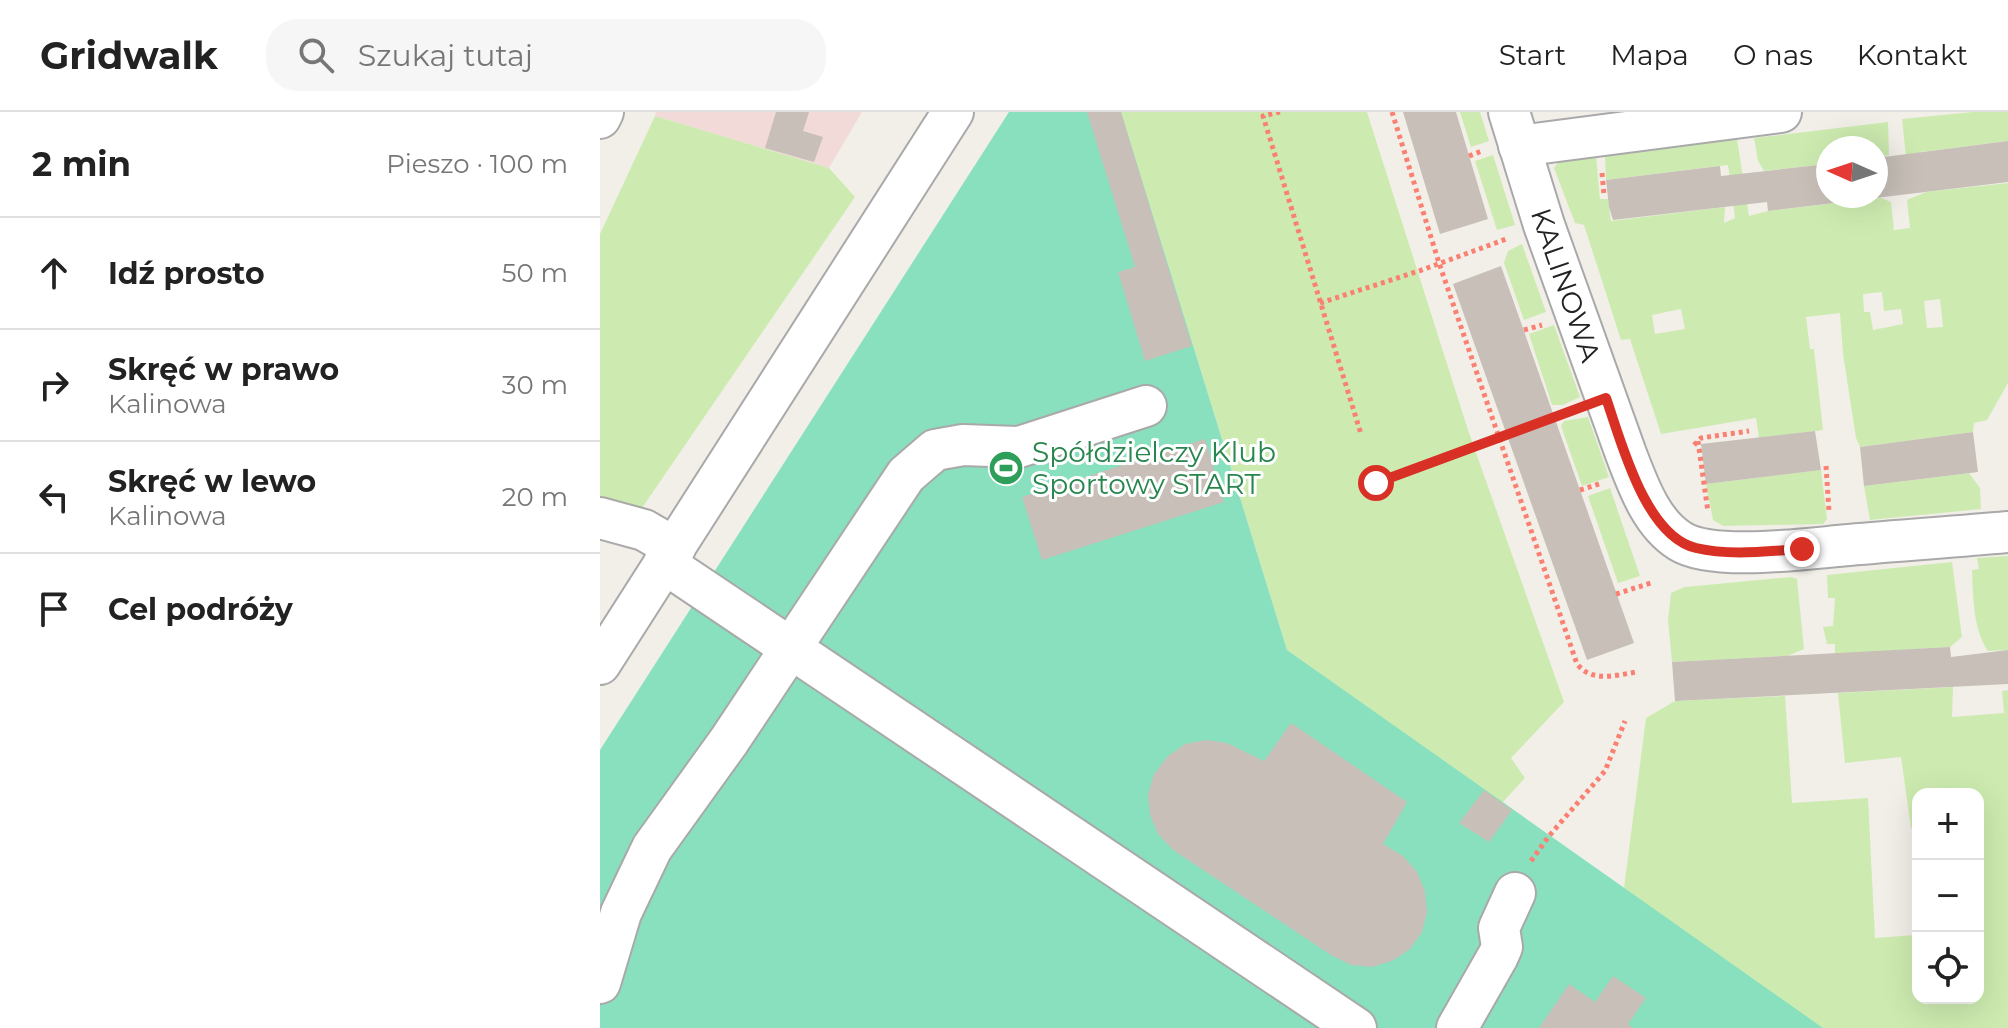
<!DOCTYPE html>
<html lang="pl">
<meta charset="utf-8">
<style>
:root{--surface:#fff;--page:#f6f6f6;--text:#222;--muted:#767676;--line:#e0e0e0}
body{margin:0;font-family:Montserrat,sans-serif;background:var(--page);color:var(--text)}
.controls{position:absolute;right:24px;bottom:24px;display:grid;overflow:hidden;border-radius:16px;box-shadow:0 8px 32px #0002}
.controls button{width:72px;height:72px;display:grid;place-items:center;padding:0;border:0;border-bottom:2px solid var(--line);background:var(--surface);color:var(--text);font:40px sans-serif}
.compass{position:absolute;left:1216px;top:24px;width:72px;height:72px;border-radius:50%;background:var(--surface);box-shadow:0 8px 32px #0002;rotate:273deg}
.stop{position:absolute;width:24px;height:24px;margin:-18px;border:6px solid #d93025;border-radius:50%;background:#fff}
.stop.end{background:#d93025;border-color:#fff;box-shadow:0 2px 8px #0008}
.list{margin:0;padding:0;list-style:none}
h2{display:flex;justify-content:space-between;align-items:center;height:104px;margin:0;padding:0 32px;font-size:34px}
h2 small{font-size:26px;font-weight:400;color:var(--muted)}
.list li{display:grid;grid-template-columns:52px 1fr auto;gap:24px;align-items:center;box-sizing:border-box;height:112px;padding:0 32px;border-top:2px solid var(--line)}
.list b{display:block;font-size:30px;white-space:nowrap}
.list p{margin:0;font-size:26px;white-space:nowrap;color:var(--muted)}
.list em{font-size:26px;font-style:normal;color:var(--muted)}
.icon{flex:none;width:44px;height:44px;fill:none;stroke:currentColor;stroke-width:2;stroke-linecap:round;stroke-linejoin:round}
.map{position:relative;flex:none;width:1408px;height:916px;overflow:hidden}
header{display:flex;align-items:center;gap:48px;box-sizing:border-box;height:112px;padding:0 40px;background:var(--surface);border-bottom:2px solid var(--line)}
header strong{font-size:38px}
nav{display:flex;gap:44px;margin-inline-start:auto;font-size:28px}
.search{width:560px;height:72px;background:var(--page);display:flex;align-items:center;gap:20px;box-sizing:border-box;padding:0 28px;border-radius:32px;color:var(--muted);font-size:30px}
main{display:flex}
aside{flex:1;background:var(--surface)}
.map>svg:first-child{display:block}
.commercial{fill:#f2dad9}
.grass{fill:#cdebb0;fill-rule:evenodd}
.pitch{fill:#88e0be}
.building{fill:#c7bfb8}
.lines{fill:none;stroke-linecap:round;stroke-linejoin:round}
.minor-casing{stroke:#a9a9a9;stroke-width:44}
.path{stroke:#fa8072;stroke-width:5;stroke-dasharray:4 4;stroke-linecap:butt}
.minor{stroke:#fff;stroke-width:40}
.route{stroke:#d93025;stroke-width:10}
.labels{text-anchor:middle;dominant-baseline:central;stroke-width:6;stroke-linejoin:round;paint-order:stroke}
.street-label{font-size:28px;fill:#222;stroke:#fff}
.leisure-label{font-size:28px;fill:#27864d;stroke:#fff;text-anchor:start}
</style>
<header>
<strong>Gridwalk</strong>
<div class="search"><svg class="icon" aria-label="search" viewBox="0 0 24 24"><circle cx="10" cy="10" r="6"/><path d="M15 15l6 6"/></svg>Szukaj tutaj</div>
<nav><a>Start</a><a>Mapa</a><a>O nas</a><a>Kontakt</a></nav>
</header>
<main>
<aside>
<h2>2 min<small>Pieszo · 100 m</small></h2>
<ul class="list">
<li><svg class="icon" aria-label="ahead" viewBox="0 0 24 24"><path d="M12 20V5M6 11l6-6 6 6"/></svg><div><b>Idź prosto</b></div><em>50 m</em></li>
<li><svg class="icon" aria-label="right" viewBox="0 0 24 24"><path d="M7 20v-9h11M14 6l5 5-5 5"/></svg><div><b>Skręć w prawo</b><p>Kalinowa</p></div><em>30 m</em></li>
<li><svg class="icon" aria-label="left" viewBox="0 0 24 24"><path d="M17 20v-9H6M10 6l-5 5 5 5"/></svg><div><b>Skręć w lewo</b><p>Kalinowa</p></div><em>20 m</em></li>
<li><svg class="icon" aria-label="arrive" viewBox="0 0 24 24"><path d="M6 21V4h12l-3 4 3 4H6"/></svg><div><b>Cel podróży</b></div></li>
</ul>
</aside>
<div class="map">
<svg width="1408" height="916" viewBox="0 0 1408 916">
<rect width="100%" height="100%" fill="#f2efe9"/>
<path class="commercial" d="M56 0H262L229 56 55 4Z"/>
<g class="grass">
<path d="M521 0H767L868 318 964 590 911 646 925 666 902 691 687 538Z"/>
<path d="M860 0H880L889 29 871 35Z"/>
<path d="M1373 0H1408V29L1321 40 1306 45 1302 7Z"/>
<path d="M55 4 229 56 255 85 42 396 0 390V122Z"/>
<path d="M1288 10 1289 43 1276 46V36H1228V52L1164 59 1158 49 1154 26Z"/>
<path d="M1137 27 1149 104 1168 99 1281 86 1291 90 1294 118 1310 116 1307 88 1326 80 1408 71V271L1387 308 1374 311 1373 320 1260 335 1256 326 1243 242 1240 201 1206 205 1210 237H1214L1223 318 1159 326 1156 306 1061 322 1030 227 1021 228 984 113 975 111 954 56 960 48 996 44 1000 87H1008L1011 109 1125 95 1124 111 1135 106 1128 53 1006 68 1005 43ZM1282 180 1284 199 1301 197 1303 212 1273 218 1270 200H1264L1263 182ZM1340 187 1343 215 1327 216 1324 189ZM1081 197 1085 217 1055 222 1052 203Z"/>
<path d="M893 43 915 113 897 118 875 49Z"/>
<path d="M922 132 946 200 924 208 904 151 908 139Z"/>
<path d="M954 213 980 285 963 293H952L929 222Z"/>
<path d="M988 305 1009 365 982 374 961 314 964 309Z"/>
<path d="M1221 358 1227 407 1223 412 1123 414 1113 408 1106 372Z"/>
<path d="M1369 361 1380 376 1381 397 1270 408 1264 374Z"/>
<path d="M1010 376 1040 464 1018 471 988 384Z"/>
<path d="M1408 444V538L1388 539C1373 518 1373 483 1372 458L1379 457 1377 446Z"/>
<path d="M1352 450 1362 525 1350 535 1235 542V532H1227L1223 515 1233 514 1235 486H1228L1227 463Z"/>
<path d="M1192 465 1197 467 1204 537 1187 544 1072 550 1068 508 1071 481 1085 475Z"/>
<path d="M1353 575 1352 605 1404 601 1402 579 1408 578V916H1121L1024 776 1046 606 1075 589 1185 584 1192 691 1268 686 1275 826 1315 823 1312 774 1318 773V886H1378V682H1318V715L1311 716 1301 645 1245 651 1238 581Z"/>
</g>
<path class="pitch" d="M409 0H521L687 538 1223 916H0V638Z"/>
<g class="building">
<path d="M176 0H209L203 19 223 25 214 50 165 36Z"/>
<path d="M487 0H521L592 234 545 249 518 160 535 155Z"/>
<path d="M803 0H856L888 107 840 122Z"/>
<path d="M1408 29V70L1168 99 1167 90 1013 108 1009 95 1006 68 1120 54 1121 64 1228 52V84H1276V46Z"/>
<path d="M901 154 1034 531 987 548 853 172Z"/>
<path d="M1215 319 1221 358 1106 372 1101 332Z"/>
<path d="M1373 320 1378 360 1264 374 1260 335Z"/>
<path d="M605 327 624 390 442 448 422 385Z"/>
<path d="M1350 535 1351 545 1408 538V572L1075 589 1072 550Z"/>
<path d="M691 611 807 690 783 732 803 744 817 760 825 779 827 800 822 820 810 837 792 849 772 855 751 853 731 843 573 738 558 722 550 703 548 682 554 662 568 644 585 632 606 628 627 631 664 649Z"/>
<path d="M884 678 912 698 889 730 859 711Z"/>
<path d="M1013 864 1046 886 1028 912 1033 916H939L969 872 995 890Z"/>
</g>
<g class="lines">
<defs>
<g id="minor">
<path d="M909 0 944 113 1026 342C1038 373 1051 411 1080 429 1113 450 1210 436 1249 433 1302 428 1355 425 1408 420"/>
<path d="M0 6 3 0"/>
<path d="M919 34 1181 0"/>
<path d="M0 406 44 418 75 436"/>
<path d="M64 451 756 916"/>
<path d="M0 552 353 0"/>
<path d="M0 871 21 801 52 736 129 629 306 363 335 338 363 333 419 335 546 294"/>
<path d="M857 916 898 844 902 835 899 816 915 781"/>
</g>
</defs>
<use href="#minor" class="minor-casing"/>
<g class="path">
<path d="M680 0 663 4 761 322"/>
<path d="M792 0 839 151 977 552C992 571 1016 563 1037 560"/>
<path d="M869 44 882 39"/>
<path d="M1002 61 1004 83"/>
<path d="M720 191 819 159 909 126"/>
<path d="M924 218 942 213"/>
<path d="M1098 329 1108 400"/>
<path d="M1094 333 1101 326 1149 319"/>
<path d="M1226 354 1229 399"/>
<path d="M776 371 971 299"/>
<path d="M980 378 999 372"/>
<path d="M1016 482 1054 470"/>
<path d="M931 749 949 724 1005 659 1025 609"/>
</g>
<use href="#minor" class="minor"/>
</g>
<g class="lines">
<path class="route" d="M776 371 1006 286C1021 329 1045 424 1096 436 1130 444 1168 439 1202 437"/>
</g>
<defs>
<symbol id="stadium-disc" viewBox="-11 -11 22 22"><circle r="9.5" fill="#2e9e5b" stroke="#fff"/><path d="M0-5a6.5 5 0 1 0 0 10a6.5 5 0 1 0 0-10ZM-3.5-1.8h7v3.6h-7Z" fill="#fff"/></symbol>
</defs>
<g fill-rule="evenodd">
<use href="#stadium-disc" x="386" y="336" width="40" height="40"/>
</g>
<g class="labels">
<g class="street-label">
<text transform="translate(966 173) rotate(71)">KALINOWA</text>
</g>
<g class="leisure-label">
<text x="432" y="340">Spółdzielczy Klub<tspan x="432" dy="32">Sportowy START</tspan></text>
</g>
</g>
</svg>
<div class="controls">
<button>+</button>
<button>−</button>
<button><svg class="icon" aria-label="locate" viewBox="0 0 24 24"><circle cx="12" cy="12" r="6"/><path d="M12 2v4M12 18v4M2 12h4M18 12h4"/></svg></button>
</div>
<svg class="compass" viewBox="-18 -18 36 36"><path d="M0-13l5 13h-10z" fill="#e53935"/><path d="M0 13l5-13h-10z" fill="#767676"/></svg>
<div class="stop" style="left:776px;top:371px"></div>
<div class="stop end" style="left:1202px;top:437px"></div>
</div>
</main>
